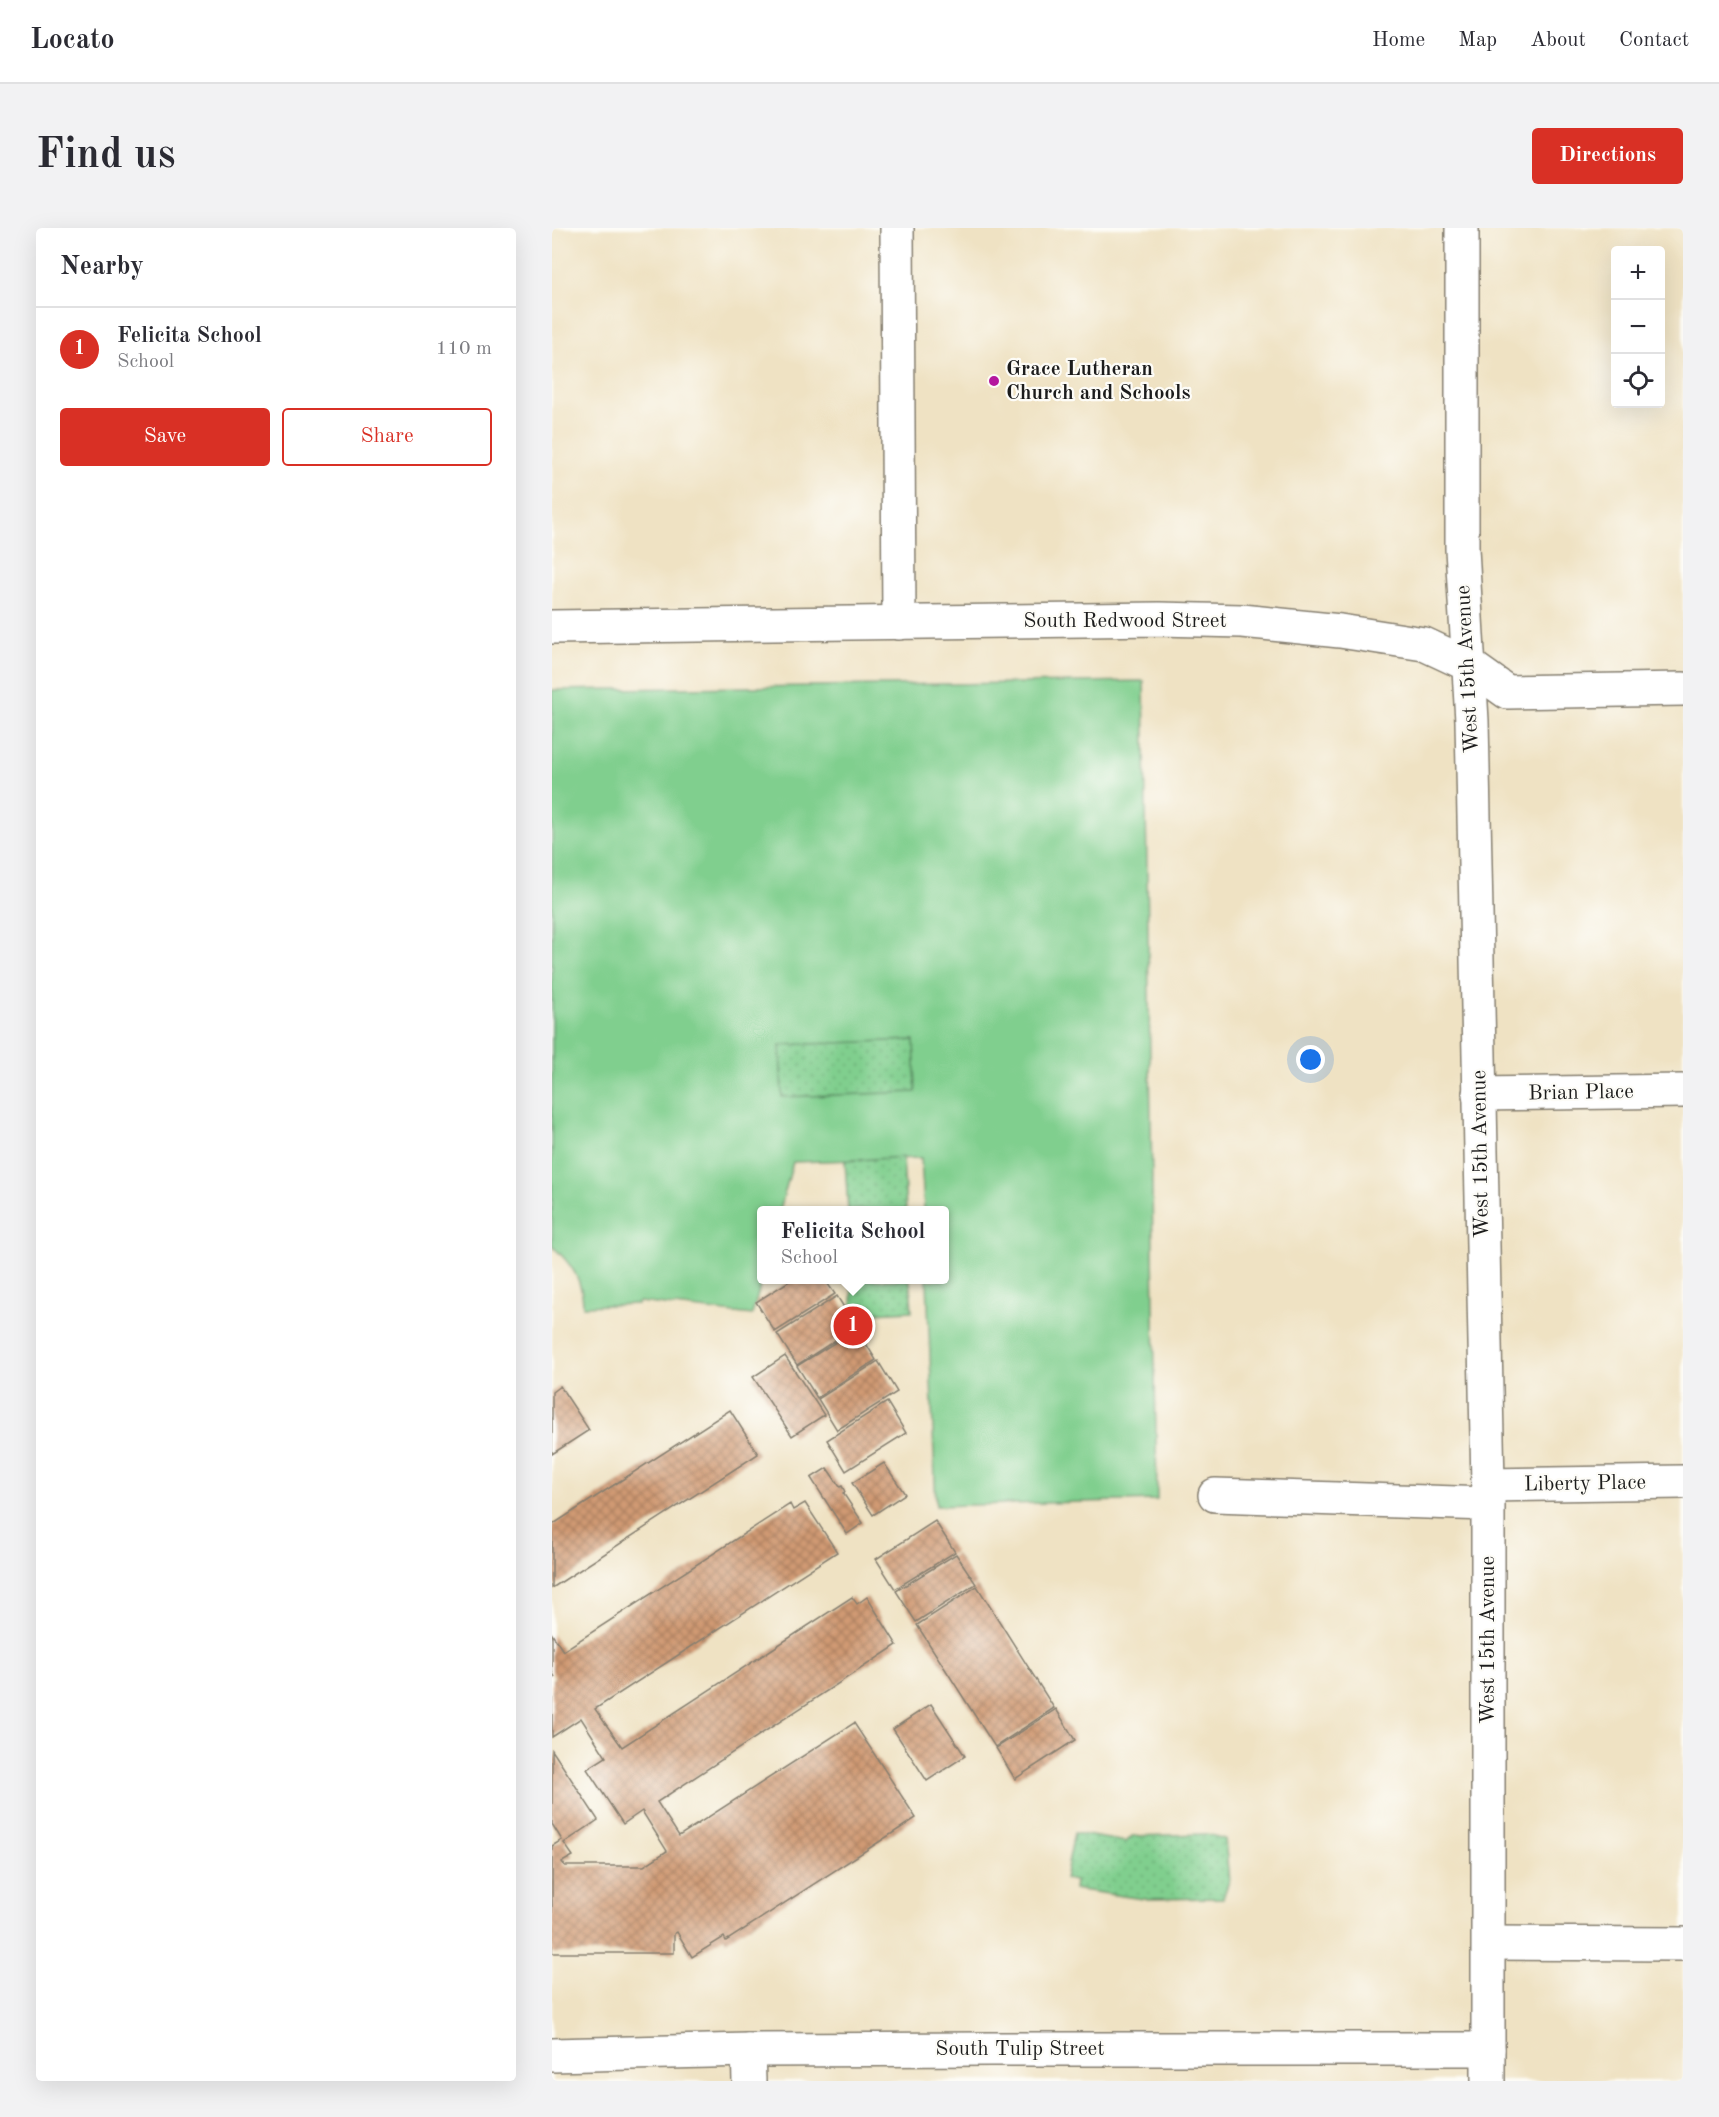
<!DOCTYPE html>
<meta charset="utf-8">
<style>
:root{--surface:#fff;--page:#f2f2f3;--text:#2b2b33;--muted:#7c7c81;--line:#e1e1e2;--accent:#d93025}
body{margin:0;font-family:"Old Standard TT",serif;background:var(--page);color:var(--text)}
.controls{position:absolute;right:18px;top:18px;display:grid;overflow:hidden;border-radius:6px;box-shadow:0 6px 24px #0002}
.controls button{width:54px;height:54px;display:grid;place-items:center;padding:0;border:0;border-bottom:2px solid var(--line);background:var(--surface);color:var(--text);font:30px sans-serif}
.you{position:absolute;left:759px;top:832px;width:21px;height:21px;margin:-15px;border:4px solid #fff;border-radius:50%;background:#1a73e8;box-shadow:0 0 0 9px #1a73e833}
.badge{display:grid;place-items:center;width:39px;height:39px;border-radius:50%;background:var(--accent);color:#fff;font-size:20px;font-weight:700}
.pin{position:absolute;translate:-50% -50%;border:3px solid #fff;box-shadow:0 2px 6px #0006}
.popup{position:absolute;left:205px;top:978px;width:192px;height:78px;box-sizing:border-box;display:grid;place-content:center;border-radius:6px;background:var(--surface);filter:drop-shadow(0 2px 4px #0005);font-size:20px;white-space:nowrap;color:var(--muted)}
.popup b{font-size:22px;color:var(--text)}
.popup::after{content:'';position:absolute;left:50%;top:100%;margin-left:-12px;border:12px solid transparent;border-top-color:var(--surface)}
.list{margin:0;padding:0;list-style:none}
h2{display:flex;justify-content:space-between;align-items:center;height:78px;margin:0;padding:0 24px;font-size:26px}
h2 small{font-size:20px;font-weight:400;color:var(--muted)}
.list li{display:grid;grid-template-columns:39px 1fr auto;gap:18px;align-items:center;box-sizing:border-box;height:84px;padding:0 24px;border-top:2px solid var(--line)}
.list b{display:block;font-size:22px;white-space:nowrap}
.list p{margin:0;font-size:20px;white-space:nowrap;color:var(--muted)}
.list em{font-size:20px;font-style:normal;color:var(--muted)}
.actions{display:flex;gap:12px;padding:18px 24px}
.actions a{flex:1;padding:14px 0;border:2px solid var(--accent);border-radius:6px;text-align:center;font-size:21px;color:var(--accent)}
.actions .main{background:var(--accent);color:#fff}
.icon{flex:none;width:33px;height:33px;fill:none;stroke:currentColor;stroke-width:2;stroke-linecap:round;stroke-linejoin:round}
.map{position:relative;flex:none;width:1131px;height:1853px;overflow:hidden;border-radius:6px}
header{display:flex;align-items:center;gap:36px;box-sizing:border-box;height:84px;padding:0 30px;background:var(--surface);border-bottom:2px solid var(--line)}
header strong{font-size:28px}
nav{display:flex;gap:33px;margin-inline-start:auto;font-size:21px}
.intro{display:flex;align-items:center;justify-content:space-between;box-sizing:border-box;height:144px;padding:0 36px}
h1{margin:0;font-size:42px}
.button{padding:15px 27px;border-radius:6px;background:var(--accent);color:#fff;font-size:21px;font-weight:700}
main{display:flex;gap:36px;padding:0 36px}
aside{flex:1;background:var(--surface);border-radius:6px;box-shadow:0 6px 24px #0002}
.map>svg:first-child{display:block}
.grass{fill:#80cf8e;stroke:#4e7655;stroke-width:1.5}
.park{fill:url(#park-dots);stroke:#4e7655;stroke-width:1.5}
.building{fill:url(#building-cross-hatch)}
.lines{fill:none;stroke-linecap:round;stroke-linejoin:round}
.minor-casing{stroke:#867f70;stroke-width:36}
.minor{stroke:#fff;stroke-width:33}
.poi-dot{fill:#b5179e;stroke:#fdfcf7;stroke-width:2}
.labels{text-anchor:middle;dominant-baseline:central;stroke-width:4.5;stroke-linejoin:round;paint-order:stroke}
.poi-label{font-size:21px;font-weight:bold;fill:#1c1c1c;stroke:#fdfcf7;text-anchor:start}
.street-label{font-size:21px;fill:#1c1c1c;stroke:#fdfcf7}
</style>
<header>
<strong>Locato</strong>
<nav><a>Home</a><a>Map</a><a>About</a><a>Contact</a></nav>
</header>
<div class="intro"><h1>Find us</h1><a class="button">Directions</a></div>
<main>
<aside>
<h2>Nearby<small></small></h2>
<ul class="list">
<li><span class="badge">1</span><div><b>Felicita School</b><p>School</p></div><em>110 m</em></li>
</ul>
<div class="actions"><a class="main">Save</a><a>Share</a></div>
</aside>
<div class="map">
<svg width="1131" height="1853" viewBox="0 0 1131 1853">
<defs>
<pattern id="park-dots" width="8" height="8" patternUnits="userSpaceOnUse" patternTransform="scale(1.5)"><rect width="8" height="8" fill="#80cf8e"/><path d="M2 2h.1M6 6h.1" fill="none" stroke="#6eb17a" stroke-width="1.8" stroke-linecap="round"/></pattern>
<pattern id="building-cross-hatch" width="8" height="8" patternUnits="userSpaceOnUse" patternTransform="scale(1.5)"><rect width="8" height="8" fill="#d09a73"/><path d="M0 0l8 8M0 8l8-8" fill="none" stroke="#a87d5e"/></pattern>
</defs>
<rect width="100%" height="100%" fill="#fdfcf7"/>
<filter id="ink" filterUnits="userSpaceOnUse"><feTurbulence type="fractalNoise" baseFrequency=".0167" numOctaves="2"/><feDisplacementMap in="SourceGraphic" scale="12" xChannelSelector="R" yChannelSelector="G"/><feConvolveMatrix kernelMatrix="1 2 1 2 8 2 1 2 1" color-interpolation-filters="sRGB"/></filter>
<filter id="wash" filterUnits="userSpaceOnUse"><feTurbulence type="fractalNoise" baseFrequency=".008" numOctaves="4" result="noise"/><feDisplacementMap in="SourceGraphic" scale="24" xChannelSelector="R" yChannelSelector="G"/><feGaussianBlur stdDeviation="1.35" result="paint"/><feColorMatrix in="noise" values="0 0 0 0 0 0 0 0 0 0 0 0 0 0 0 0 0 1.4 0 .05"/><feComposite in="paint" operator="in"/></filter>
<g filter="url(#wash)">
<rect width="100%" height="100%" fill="#efe2c3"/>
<path class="grass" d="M592 453 605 1272 384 1278 375 1052H392V982H372L369 930 241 934 228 982H210V1052L200 1087 87 1074 86 1076 31 1078C31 1052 19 1035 0 1018V462Z"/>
<g class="park">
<path d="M362 812 364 864 230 869 228 817Z"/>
<path d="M351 929 354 982H296L293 933Z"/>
<path d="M299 1052H358L360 1083 301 1086Z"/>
<path d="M522 1605 574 1614 580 1608 655 1606 673 1611 677 1653 671 1670 591 1671 522 1661 523 1653 513 1651Z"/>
</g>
<g id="blocks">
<g class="building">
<path d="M239 1052H273L283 1066 223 1104 204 1074Z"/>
<path d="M285 1068 304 1099 245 1137 225 1106Z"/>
<path d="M305 1101 324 1132 265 1170 245 1138Z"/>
<path d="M233 1128 272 1187 240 1208 201 1149Z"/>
<path d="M326 1133 345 1164 285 1202 266 1171Z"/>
<path d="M8 1158 37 1202 0 1226V1164Z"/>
<path d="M335 1174 354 1205 294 1243 275 1212Z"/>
<path d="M178 1182 206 1226 0 1360V1297Z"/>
<path d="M332 1235 353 1266 321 1287 300 1255Z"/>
<path d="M275 1240 288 1259 290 1258 293 1264 291 1265 311 1295 295 1306 259 1250Z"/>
<path d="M253 1275 285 1324 43 1481 70 1519 300 1369 305 1376 315 1369 345 1417 105 1574 127 1608 302 1495 364 1590 174 1713 172 1709 140 1729 125 1704 122 1706V1725H0V1618L10 1612 0 1596V1522L46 1592 12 1615 21 1628 10 1634 13 1638H92L115 1623 90 1583 71 1596 35 1541 54 1529 29 1490 0 1509V1451L3 1449 0 1444V1406L11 1423 238 1276 241 1282Z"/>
<path d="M383 1293 403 1324 343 1361 324 1331Z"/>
<path d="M404 1326 424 1356 364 1394 344 1363Z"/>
<path d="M425 1358 502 1480 443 1519 365 1397Z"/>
<path d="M379 1476 413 1528 375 1553 341 1501Z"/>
<path d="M504 1481 523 1512 463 1551 444 1520Z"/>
</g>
</g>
</g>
<g filter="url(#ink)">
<use href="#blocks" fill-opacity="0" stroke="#867f70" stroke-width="1.5"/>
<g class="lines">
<defs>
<g id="minor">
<path d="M345 0 347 395"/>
<path d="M910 0V321L920 493 936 1257V1853"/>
<path d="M0 399 607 391 690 393 788 403 872 416 917 437 955 464 1131 461"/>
<path d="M927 866 1131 863"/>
<path d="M936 1257 1131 1254"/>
<path d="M663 1267 935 1276"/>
<path d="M937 1715 1131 1716"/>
<path d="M196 1822 197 1853"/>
<path d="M0 1827 196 1822 441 1821H936"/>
</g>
</defs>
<use href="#minor" class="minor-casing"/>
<use href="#minor" class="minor"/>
</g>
</g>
<circle class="poi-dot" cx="442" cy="153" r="6"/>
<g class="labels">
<g class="poi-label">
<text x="454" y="141">Grace Lutheran<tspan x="454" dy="24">Church and Schools</tspan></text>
</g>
<g class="street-label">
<text x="573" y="393">South Redwood Street</text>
<text transform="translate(916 441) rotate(-93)">West 15th Avenue</text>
<text transform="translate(1029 865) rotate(-1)">Brian Place</text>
<text transform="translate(929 926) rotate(-91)">West 15th Avenue</text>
<text transform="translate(1033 1256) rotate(-1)">Liberty Place</text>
<text transform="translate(936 1412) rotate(-90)">West 15th Avenue</text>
<text x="468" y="1821">South Tulip Street</text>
</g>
</g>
</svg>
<div class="controls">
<button>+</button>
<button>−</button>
<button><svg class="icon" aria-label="locate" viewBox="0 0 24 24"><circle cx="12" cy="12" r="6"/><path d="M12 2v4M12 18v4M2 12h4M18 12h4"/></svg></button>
</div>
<div class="you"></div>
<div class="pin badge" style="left:301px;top:1098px">1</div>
<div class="popup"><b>Felicita School</b>School</div>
</div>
</main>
